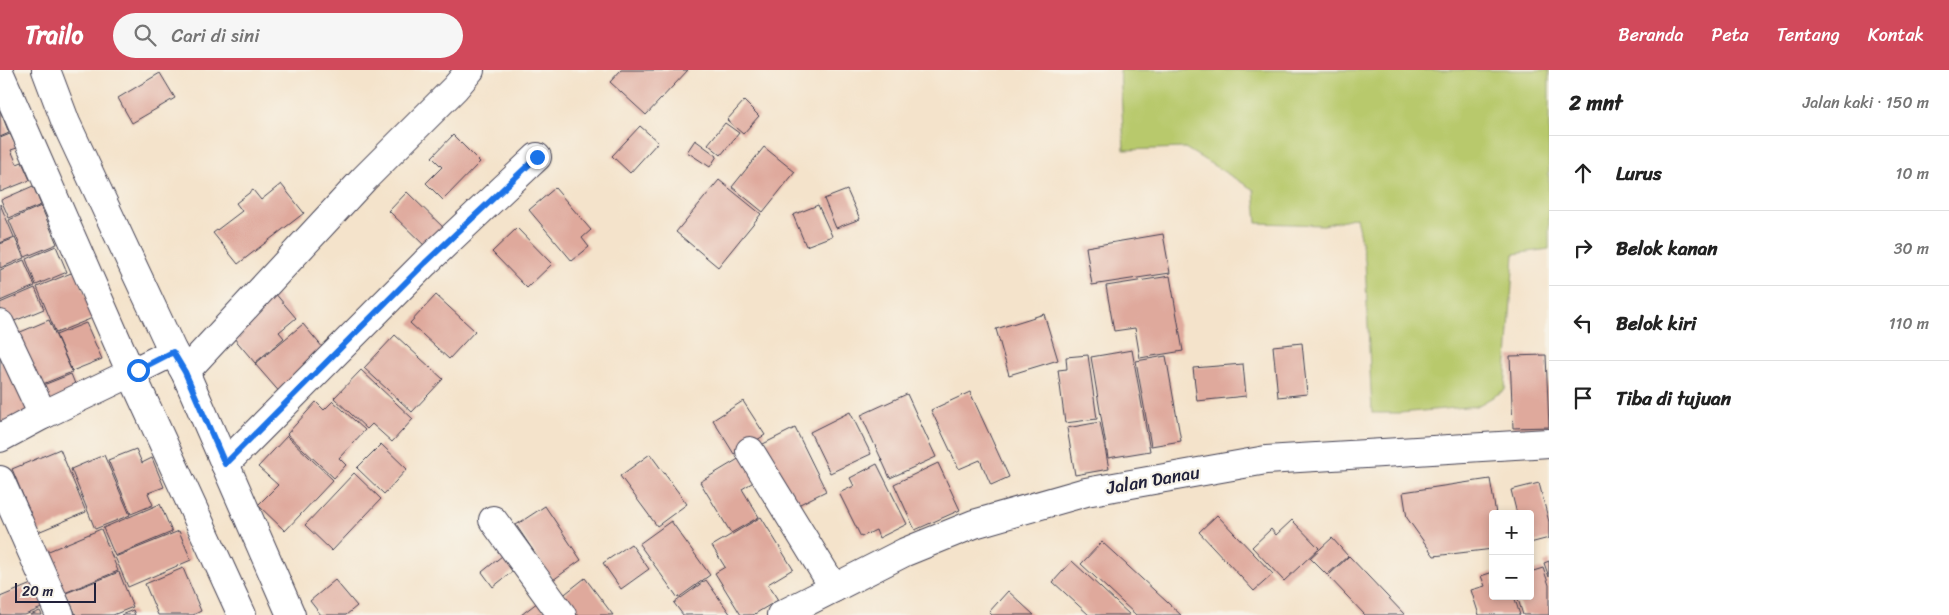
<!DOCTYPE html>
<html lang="id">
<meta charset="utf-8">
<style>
:root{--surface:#fff;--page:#f6f6f6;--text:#222;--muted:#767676;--line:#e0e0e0;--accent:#d1495b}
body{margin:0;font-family:Sriracha,sans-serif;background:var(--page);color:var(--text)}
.controls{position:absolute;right:15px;bottom:15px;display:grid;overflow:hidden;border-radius:5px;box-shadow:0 2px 8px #0003}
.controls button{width:45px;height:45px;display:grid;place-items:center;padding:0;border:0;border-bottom:1px solid var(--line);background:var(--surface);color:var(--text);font:25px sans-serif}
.scale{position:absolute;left:15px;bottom:12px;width:81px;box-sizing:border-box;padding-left:5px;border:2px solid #22223b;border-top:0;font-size:14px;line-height:18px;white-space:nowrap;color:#22223b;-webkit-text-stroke:4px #f7f3e8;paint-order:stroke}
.stop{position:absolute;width:15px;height:15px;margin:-11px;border:4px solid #1a73e8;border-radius:50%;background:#fff}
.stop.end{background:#1a73e8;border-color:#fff;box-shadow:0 1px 5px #0008}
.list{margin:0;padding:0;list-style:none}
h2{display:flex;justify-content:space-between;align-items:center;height:65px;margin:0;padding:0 20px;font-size:21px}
h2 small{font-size:16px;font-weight:400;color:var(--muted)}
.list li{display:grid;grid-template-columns:32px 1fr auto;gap:15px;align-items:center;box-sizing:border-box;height:75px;padding:0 20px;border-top:1px solid var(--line)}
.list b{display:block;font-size:19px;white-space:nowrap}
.list em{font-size:16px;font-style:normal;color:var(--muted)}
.icon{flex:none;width:28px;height:28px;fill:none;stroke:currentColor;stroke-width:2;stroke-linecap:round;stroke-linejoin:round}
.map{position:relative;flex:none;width:1549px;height:545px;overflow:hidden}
header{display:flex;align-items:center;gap:30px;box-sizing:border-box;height:70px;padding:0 25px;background:var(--accent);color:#fff}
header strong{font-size:24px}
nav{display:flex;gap:28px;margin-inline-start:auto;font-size:18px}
.search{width:350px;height:45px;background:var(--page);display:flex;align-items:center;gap:12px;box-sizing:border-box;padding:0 18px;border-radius:28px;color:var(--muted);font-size:19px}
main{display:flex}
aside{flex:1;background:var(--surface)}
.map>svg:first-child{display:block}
.green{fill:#b8c96c;stroke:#6d7654}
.building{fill:#dfa99c}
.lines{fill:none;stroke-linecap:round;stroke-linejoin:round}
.minor-casing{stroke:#423f51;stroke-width:30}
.minor{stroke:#fff;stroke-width:28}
.route{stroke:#1a73e8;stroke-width:6}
.labels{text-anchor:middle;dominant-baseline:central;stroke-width:4.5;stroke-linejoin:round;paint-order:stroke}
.street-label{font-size:18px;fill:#22223b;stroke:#f7f3e8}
</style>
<header>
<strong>Trailo</strong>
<div class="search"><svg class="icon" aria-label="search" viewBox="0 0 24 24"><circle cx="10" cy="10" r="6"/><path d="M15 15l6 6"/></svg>Cari di sini</div>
<nav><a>Beranda</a><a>Peta</a><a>Tentang</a><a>Kontak</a></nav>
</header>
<main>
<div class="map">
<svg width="1549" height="545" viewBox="0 0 1549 545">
<rect width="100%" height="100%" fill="#f7f3e8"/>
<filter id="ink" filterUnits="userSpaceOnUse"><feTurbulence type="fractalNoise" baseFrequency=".02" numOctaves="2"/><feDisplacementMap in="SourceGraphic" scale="10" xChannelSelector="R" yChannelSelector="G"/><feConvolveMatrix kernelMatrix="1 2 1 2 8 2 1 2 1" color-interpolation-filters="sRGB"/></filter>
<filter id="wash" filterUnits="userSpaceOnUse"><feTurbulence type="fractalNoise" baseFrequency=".0096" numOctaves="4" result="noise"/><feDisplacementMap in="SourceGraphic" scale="20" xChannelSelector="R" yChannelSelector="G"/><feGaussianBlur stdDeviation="1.12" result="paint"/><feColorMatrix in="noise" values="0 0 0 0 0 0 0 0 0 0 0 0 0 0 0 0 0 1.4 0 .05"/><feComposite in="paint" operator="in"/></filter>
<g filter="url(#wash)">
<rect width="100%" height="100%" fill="#f4e3cb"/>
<path class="green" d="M1120 0H1549V179L1514 184 1505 320 1477 336 1400 343H1372L1365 191 1356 147 1324 155 1257 153 1254 120 1185 78 1124 80Z"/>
<g id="blocks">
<g class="building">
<path d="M621 0H688L646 45 610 12Z"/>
<path d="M160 3 175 28 132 53 118 28Z"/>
<path d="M744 31 759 46 743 64 727 50Z"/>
<path d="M0 40 9 63 0 67Z"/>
<path d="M725 53 739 63 721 85 708 74Z"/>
<path d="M640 56 658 72 630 103 612 86Z"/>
<path d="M10 64 17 78 11 80 17 94 22 92 30 110 0 122V68Z"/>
<path d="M453 65 480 92 443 130 426 113 442 97 432 87Z"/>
<path d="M695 70 717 86 710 97 687 82Z"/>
<path d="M764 77 795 102 763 142 732 117Z"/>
<path d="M719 110 761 144 718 197 676 162Z"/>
<path d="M281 114 304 143 238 194 213 163 242 141 236 133 253 120 261 130Z"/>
<path d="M33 116 41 135 9 148 1 130Z"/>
<path d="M555 118 591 160 582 168 589 177 572 191 529 140Z"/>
<path d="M847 120 860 149 836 158 824 129Z"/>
<path d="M407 122 449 163 430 181 389 141Z"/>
<path d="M0 134 14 167 0 173Z"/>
<path d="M818 135 832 166 806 176 793 145Z"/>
<path d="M41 136 57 174 25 187 9 150Z"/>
<path d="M517 158 552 194 527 218 492 182Z"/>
<path d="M1163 164 1170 203 1092 215 1086 177Z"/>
<path d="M15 168 24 188 0 198V174Z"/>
<path d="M56 176 67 202 36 215 26 189Z"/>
<path d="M24 190 35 216 0 231V200Z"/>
<path d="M76 201 95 247 56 263 37 217Z"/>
<path d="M1170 206 1183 281 1140 288 1135 258 1114 261 1106 216Z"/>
<path d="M35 218 44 239 7 254 0 238V233Z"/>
<path d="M274 222 296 248 279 262 284 268 255 293 228 261Z"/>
<path d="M436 225 475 261 449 289 410 253Z"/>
<path d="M1044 244 1058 290 1009 305 996 259Z"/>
<path d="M49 250 72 302 33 318 11 266Z"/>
<path d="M86 253 102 289 72 301 56 265Z"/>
<path d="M303 254 329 285 282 325 255 294Z"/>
<path d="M395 265 443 309 412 342 364 298Z"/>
<path d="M1302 273 1307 324 1278 327 1273 276Z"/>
<path d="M1132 280 1150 381 1108 388 1091 287Z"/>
<path d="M9 283 36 341 0 357V287Z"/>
<path d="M1088 285 1097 349 1065 353 1058 300 1067 299 1066 287Z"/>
<path d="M1546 285 1549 357 1513 358 1510 286Z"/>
<path d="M1166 286 1181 371 1151 376 1136 291Z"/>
<path d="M1243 294 1246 326 1197 331 1193 298Z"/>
<path d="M361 300 413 349 392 372 372 354 367 359 334 328Z"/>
<path d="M71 304 80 326 45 340 36 318Z"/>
<path d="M970 322 1009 407 991 415 980 390 959 399 931 340Z"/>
<path d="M907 324 936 387 890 408 861 345Z"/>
<path d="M333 331 365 360 339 388 346 395 334 408 287 364 316 332 324 340Z"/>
<path d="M743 331 765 365 734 384 713 350Z"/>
<path d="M850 342 871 384 830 403 810 362Z"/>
<path d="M1100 352 1109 399 1075 405 1067 358Z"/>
<path d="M795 358 826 421 792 438 761 375Z"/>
<path d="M287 366 333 410 285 461 258 435 278 415 258 397Z"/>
<path d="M381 374 407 399 384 424 357 398Z"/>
<path d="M60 379 86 442 38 462 12 399Z"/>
<path d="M136 379 142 393 152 388 164 417 148 423 153 435 131 444 108 390Z"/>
<path d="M650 384 687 434 657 456 620 406Z"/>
<path d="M104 385 130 445 95 459 71 399Z"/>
<path d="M745 385 760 408 742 419 759 447 731 463 700 412Z"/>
<path d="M938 393 960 440 915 460 894 414Z"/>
<path d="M877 394 907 454 879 468 876 460 861 467 839 423 854 416 850 408Z"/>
<path d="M354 403 381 429 332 481 305 455Z"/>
<path d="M1490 409 1496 444H1493V479L1434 486 1407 448 1403 422Z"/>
<path d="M1539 413 1549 452V468L1530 473V444H1517L1511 420Z"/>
<path d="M160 434 172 462 115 486 103 458Z"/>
<path d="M545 436 581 490 553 510 516 455Z"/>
<path d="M1217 445 1273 504 1254 521 1199 462Z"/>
<path d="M761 447 793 499 768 514 778 530 753 545H741L715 503 725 497 712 476Z"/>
<path d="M1292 450 1319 478 1284 511 1252 477 1271 459 1276 465Z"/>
<path d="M671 451 710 505 678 528 639 474Z"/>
<path d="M101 459 118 501 62 524 44 483Z"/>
<path d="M179 461 191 490 128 517 115 487Z"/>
<path d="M1332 468 1348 486 1327 505 1310 488Z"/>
<path d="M1102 472 1181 545H1136L1081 494Z"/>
<path d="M631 474 649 499 621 519 603 493Z"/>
<path d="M502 486 513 501 493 517 482 502Z"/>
<path d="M1349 486 1405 545H1365L1328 506Z"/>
<path d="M1072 491 1130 545H1089L1053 512Z"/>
<path d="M1549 491V507L1544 493Z"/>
<path d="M183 498 201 541 193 545H158L145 514Z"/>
<path d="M1543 498 1549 515V545H1523L1517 526H1530V502Z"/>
<path d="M119 502 133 537 113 545H76L66 523Z"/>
<path d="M1493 502V526H1514L1520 545H1479L1471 520 1485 516 1481 506Z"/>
<path d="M585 508 613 545H575L561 527Z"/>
<path d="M335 510 357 536 346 545H321L310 531Z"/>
<path d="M706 510 731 545H683L674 533Z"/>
<path d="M36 512 46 536 25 545H0V527Z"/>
<path d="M1008 521 1034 545H992L989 542Z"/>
<path d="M538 532 548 545H521Z"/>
<path d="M133 540 135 545H121Z"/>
<path d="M40 541 42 545H30Z"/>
</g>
</g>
</g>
<g filter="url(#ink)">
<use href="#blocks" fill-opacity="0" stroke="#423f51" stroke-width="1"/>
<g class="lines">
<defs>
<g id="minor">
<path d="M46 0 66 53 173 282 185 302 291 545"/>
<path d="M0 4 131 303 43 345 0 368"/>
<path d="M0 254 43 345"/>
<path d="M173 282 131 303 242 545"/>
<path d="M185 302 364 109 455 18 470 0"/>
<path d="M750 381 834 518"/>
<path d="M225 394 425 193 537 87"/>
<path d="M0 410 60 545"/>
<path d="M493 450 562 545"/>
<path d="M781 545 905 482 974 454 1086 422 1266 390 1549 373"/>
</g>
</defs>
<use href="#minor" class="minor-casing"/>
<use href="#minor" class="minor"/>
</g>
</g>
<g class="lines" filter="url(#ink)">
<path class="route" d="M138 300 173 282 185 302 225 394 425 193 537 87"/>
</g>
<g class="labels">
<g class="street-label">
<text transform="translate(1153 410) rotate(-10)">Jalan Danau</text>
</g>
</g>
</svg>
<div class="controls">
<button>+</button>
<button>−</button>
</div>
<div class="scale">20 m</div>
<div class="stop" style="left:138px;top:300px"></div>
<div class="stop end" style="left:537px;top:87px"></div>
</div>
<aside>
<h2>2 mnt<small>Jalan kaki · 150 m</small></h2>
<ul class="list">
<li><svg class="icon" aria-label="ahead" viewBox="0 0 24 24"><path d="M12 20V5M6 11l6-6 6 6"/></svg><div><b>Lurus</b></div><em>10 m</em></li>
<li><svg class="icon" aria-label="right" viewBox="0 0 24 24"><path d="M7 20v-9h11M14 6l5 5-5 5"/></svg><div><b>Belok kanan</b></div><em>30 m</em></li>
<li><svg class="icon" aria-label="left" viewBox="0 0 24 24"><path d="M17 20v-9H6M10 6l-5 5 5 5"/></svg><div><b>Belok kiri</b></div><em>110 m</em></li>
<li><svg class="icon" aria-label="arrive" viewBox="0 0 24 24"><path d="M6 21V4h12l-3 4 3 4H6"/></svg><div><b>Tiba di tujuan</b></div></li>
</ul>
</aside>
</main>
